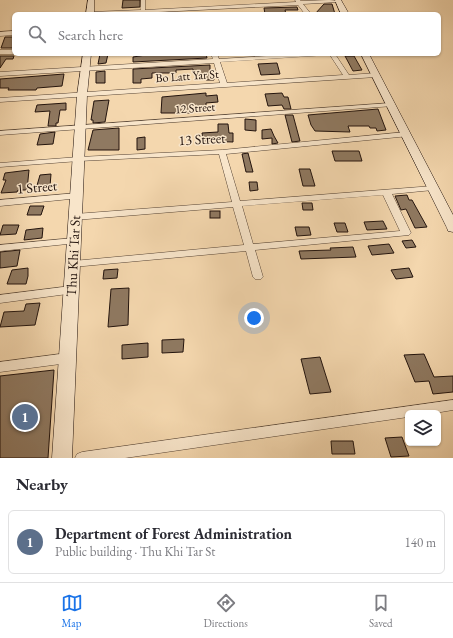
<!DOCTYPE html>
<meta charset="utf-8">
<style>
:root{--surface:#fff;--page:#f7f7f7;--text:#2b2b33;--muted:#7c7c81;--line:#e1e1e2;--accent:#1a73e8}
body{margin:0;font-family:"EB Garamond",serif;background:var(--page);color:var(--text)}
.controls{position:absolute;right:12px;bottom:12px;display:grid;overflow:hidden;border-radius:6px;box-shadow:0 1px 3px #0004}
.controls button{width:36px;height:36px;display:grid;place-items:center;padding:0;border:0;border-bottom:1px solid var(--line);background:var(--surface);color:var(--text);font:20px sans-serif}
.you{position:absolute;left:254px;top:318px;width:14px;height:14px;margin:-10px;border:3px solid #fff;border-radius:50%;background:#1a73e8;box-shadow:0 0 0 6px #1a73e833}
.badge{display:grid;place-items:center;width:26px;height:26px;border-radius:50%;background:var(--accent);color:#fff;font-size:13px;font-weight:700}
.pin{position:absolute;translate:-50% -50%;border:2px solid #fff;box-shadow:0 1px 4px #0006}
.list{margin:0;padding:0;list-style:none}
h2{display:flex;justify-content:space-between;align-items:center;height:52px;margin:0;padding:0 16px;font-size:17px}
h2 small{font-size:13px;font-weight:400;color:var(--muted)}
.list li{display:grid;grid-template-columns:26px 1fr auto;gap:12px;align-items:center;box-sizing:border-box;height:64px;margin:0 8px 8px;padding:0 8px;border:1px solid var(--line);border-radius:6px}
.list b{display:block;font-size:15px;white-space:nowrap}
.list p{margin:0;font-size:13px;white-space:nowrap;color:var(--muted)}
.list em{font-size:13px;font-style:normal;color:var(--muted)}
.icon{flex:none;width:22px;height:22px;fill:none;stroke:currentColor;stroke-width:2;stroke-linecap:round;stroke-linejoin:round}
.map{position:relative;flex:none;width:453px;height:458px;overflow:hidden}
.search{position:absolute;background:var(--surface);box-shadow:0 1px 3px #0004;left:12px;right:12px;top:12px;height:44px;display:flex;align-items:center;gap:10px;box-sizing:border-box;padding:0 14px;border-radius:6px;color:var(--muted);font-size:15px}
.sheet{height:124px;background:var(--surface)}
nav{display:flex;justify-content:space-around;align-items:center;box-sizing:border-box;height:56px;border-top:1px solid var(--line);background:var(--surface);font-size:11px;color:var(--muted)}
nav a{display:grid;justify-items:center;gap:2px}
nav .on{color:var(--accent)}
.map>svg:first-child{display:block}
.building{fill:#8f7961;stroke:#22130d}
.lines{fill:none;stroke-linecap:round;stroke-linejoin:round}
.street-casing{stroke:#564435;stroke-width:1}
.secondary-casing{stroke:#22130d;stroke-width:1}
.street{fill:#f8e5ca;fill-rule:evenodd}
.secondary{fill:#f8e5ca;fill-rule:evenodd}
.labels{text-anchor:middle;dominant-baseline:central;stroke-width:3;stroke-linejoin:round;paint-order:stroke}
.far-street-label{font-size:12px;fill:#22130d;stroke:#f8e5ca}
.street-label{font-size:14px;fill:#22130d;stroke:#f8e5ca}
</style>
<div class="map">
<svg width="453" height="458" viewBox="0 0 453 458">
<rect width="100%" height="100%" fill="#f4d7ae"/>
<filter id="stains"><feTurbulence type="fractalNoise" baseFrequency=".005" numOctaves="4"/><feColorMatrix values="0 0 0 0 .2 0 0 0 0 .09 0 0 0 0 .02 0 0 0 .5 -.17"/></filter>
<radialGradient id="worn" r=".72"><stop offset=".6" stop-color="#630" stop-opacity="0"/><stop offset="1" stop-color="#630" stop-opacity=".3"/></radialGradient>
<g class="building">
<path d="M123 0H140V7L122 8Z"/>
<path d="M324 4H332L335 14H315Z"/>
<path d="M297 7 298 10H285L286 14H265L264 8Z"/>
<path d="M5 37H14V48H1Z"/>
<path d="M100 54H108L106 63 98 64Z"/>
<path d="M206 54 207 58 133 62V57L146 55Z"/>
<path d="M0 56H14L13 59H6L0 68Z"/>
<path d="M345 56H354L362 70 353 71Z"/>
<path d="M277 63 280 74 261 75 258 64Z"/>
<path d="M210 65V71H213L214 80H206V77H197V71H193V69L176 70V73H152V78L141 79V83H133V69Z"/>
<path d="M105 71V83H96V72Z"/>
<path d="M64 74 62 86 37 88 36 90H8L9 88H0V79Z"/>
<path d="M206 93V96L217 95 218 102 206 103V108H195L192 113H161L162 97Z"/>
<path d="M282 93 284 97H288L291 109H284L282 105 268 106 265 94Z"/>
<path d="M109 100 105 122 93 123V120H91L94 101Z"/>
<path d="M66 103V110H60L58 123H56V126H48L50 111 35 112 37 105Z"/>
<path d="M378 109 386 130 377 131 376 128H370L369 126H348L350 132 315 131 311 125 308 115Z"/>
<path d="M285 115H293L300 141 292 142Z"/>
<path d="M245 119 256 120V131L245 130Z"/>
<path d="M218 124H228L229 133H233V142L203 141 202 133 218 132Z"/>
<path d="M119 128V150H88L93 130Z"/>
<path d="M271 129 274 136 278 143 272 144V138L262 139V130Z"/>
<path d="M55 132 53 144 37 145 40 134Z"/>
<path d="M145 137V149L137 150V138Z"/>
<path d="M332 151H359L362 161H335Z"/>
<path d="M248 153 253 172H246L242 154Z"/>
<path d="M299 169H310L315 186H303Z"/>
<path d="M29 170 27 190H18L17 192 1 193 6 180H3L5 173Z"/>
<path d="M51 174 50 186H46L45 189H36L40 175Z"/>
<path d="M249 182H257L258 190 250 191Z"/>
<path d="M407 195 409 200H412L427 227 415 228 406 209 401 210 395 196Z"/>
<path d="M302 203H312L313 210H303Z"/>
<path d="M30 206H44L41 215H27Z"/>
<rect x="210" y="211" width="10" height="7"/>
<path d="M383 221 387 229 367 230 364 222Z"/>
<path d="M334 223H345L348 232H337Z"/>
<path d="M3 225H19L16 234 0 235Z"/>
<path d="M295 227H309L311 235 297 236Z"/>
<path d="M43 228 42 238 24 240 26 230Z"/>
<path d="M412 240 416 247 406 248 402 241Z"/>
<path d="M389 244 394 253 372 255 368 246Z"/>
<path d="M353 247 356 257 301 259 299 251 331 250 330 248Z"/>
<path d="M20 250 17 266 0 268V252Z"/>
<path d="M28 268V276L26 284H7L12 270Z"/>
<path d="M409 268 413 277 396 279 391 270Z"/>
<path d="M118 269 117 278 103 279 104 270Z"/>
<path d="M129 288 128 325 108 327 111 289Z"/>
<path d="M40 303 35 325 0 327 4 312 24 311 26 304Z"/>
<path d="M184 339 183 352 162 353V340Z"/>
<path d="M148 343V357L122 359V345Z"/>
<path d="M424 354 434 377 453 376V392L433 394 429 381 415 382 404 355Z"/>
<path d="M320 357 331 392 310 394 301 359Z"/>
<path d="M54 370 48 458H0V376Z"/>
<path d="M402 437 409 456 391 457 385 438Z"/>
<path d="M331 441H353L355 454H332Z"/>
</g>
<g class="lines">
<defs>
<g id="street">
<path d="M141 0H145V10L296 2 295 0H300L301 1 329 0 340 1 338 2 303 4 311 14H305L298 5 119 14H87L90 12 141 10Z"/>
<path d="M14 31V35L0 36V32Z"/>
<rect x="0" y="50" width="14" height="4"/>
<path d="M211 54H217L219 59 300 54H335L349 75 376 73 379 75 376 77 0 102V98L220 83 214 63 0 76V72L213 59ZM330 55 343 75 227 83 220 62Z"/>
<path d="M391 103 394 105 393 106 0 135V131Z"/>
<path d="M406 132 410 134 409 136 226 154 240 201 433 186 437 188 433 190 392 194 411 233 409 235 255 250 263 277 261 279H255L253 277 246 251 73 267 70 266 68 264 70 262 73 261 244 245 233 207 75 220 71 217 75 214 232 202 219 154 79 161 0 167V163L79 157 222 150ZM383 195 400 231 253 244 242 206Z"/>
<path d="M77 193 80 194 81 196 80 198 0 206V200Z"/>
<path d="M74 238 77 239 79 241 77 243 0 251V245Z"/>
<path d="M71 286 75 287 76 290 75 293 0 303V295Z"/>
<path d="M68 353 72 355 74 358 72 361 68 363 0 372V362Z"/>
<path d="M453 400V410L435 413H408V417L125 458H75L77 454 82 452Z"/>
</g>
<g id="secondary">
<path d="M88 0H94V14H86Z"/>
<path d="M335 0H341L349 14H341Z"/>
<path d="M83 54H91L87 95 72 458H52L77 95Z"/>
<path d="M361 54H369L453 215V232L448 231 447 228Z"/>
</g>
</defs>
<use href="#street" class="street-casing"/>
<use href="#secondary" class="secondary-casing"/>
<use href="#street" class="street"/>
<use href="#secondary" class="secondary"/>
</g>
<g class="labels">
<g class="far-street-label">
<text transform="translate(187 76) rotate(-4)">Bo Latt Yar St</text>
<text transform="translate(195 108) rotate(-4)">12 Street</text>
</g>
<g class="street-label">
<text transform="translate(202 139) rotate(-3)">13 Street</text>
<text transform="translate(37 187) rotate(-5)">1 Street</text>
<text transform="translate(73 256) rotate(-87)">Thu Khi Tar St</text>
</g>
</g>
<rect width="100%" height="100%" filter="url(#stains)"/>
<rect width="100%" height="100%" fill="url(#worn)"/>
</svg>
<div class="controls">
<button><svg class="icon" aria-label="layers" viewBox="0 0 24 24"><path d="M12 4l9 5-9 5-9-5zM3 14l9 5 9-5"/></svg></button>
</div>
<div class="you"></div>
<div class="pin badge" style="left:25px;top:417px;background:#5c6f8a">1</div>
<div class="search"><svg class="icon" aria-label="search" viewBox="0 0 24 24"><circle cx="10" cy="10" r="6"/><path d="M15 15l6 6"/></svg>Search here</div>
</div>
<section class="sheet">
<h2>Nearby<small></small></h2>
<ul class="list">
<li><span class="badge" style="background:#5c6f8a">1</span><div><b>Department of Forest Administration</b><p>Public building · Thu Khi Tar St</p></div><em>140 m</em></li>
</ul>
</section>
<nav>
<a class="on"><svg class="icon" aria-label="map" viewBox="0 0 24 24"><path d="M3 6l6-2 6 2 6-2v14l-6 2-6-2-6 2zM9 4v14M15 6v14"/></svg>Map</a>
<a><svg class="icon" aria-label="directions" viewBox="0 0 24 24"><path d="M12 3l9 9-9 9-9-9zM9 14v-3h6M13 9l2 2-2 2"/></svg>Directions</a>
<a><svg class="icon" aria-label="saved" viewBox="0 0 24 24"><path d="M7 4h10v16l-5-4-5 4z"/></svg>Saved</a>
</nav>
